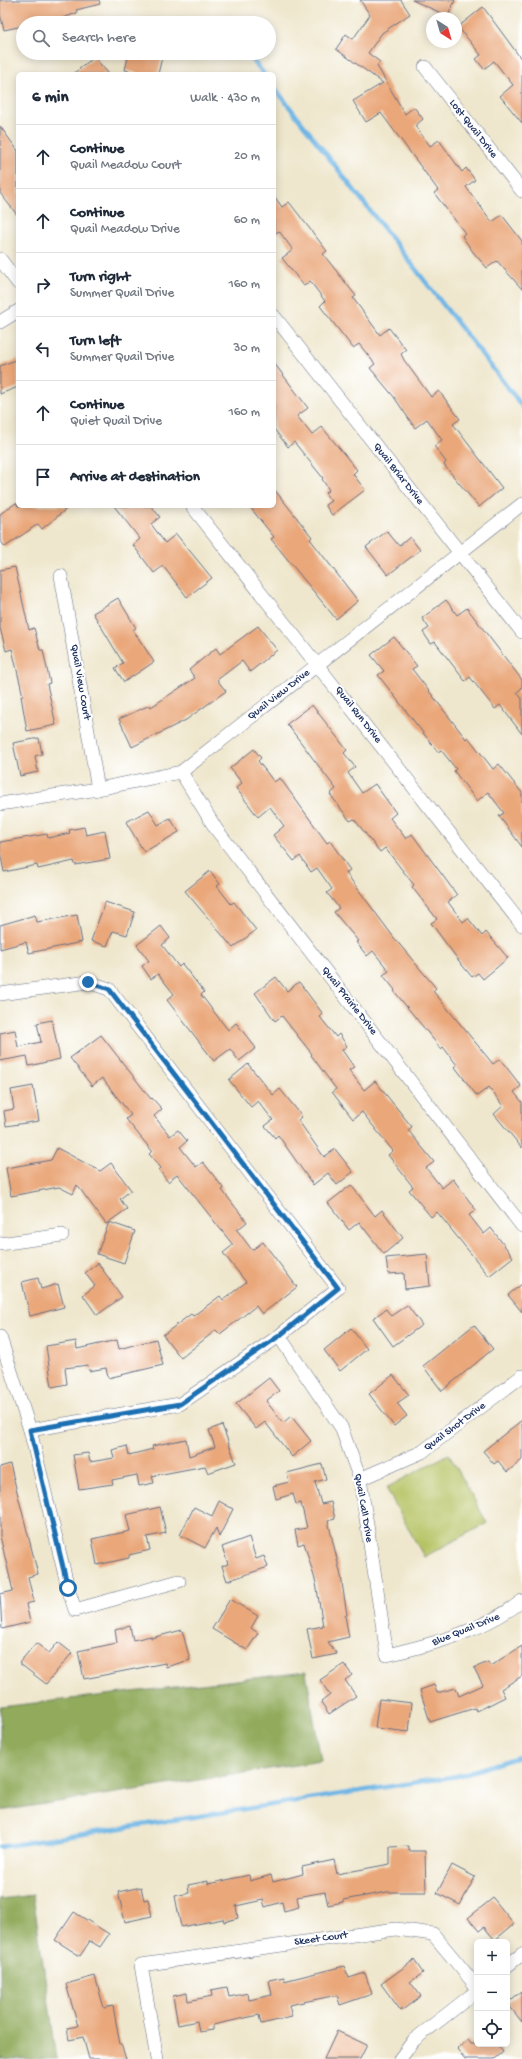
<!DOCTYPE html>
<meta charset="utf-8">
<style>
:root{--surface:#fff;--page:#f6f6f7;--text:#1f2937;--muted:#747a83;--line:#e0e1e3}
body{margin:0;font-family:"Gochi Hand",sans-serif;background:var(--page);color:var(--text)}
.controls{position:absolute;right:12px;bottom:12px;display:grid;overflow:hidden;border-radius:6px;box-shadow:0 2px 10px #0003}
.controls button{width:36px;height:36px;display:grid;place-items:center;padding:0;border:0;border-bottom:1px solid var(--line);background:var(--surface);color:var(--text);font:20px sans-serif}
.compass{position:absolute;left:426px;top:12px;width:36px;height:36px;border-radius:50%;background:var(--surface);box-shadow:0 2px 10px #0003;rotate:143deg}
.stop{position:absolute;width:12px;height:12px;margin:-9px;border:3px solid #1f6fb2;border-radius:50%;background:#fff}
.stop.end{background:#1f6fb2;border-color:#fff;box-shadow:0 1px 4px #0008}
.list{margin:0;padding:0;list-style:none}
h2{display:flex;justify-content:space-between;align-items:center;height:52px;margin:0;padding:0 16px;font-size:17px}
h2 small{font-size:13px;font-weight:400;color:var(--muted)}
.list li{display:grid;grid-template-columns:26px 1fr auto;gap:12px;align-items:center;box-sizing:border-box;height:64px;padding:0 16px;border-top:1px solid var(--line)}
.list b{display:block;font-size:15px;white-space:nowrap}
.list p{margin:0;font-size:13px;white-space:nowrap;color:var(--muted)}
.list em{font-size:13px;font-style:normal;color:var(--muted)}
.icon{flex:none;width:22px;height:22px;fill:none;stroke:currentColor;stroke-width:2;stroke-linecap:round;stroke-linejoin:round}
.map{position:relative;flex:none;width:522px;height:2059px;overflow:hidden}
.search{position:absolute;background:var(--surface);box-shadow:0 2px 10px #0003;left:16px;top:16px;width:260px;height:44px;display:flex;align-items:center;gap:10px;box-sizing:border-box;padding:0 14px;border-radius:22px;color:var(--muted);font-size:15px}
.panel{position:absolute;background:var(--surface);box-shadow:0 2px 10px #0003;left:16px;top:72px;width:260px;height:436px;border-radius:6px}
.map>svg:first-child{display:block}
.green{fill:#b7c466;stroke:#697a62}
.forest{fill:#91aa5b;stroke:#566c5c}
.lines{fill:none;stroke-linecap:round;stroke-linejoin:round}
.stream{stroke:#6db5e5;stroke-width:4.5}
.building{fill:#eaa77a}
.minor-casing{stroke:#656f85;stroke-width:14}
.minor{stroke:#fff;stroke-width:13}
.route{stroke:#1f6fb2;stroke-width:5}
.labels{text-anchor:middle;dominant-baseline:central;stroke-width:4;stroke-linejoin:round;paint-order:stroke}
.street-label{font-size:11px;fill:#1b2f5e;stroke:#fff}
</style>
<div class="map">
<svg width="522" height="2059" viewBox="0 0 522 2059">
<rect width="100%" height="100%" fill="#fff"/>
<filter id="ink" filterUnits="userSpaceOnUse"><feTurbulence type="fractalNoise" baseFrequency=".025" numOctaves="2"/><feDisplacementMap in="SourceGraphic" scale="8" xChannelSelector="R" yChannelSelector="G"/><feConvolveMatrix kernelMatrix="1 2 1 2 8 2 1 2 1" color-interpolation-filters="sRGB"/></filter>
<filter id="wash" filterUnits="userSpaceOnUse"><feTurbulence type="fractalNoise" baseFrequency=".012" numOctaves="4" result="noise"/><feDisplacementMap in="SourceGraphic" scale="16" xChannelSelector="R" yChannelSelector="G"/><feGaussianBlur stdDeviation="0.9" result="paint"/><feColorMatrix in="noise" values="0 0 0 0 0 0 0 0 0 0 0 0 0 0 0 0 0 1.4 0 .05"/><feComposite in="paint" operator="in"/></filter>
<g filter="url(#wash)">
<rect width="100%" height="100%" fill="#efe7cd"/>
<path class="green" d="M449 1454 487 1523 424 1557 386 1488Z"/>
<g class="forest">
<path d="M306 1672 321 1761 0 1811V1707Z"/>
<path d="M33 1895 57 2059H0V1899Z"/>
</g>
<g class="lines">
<g class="stream">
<path d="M247 53 264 74"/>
<path d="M274 87 522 406"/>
<path d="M0 1847 457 1776 522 1756"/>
</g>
</g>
<g id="blocks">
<g class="building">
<path d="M0 0H99L100 4 76 10 77 13 48 23H45L44 21 23 23V26L4 30 0 14Z"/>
<path d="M360 0H401L410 14 382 33 368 53 380 62 377 66 405 114 414 107 423 119 415 126 430 146 439 140 462 172 466 168 475 180 466 187 492 222 502 215 522 241V289L497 261 487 268 473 252 462 236 465 233 434 193 438 190 381 113 366 122 353 101 383 83 336 49 346 34 353 39 370 15Z"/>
<path d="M412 0H455L448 16Z"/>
<path d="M483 7 522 60V123L500 96 513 85 494 61 484 69 476 59 481 55 458 27Z"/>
<path d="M129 53H163L158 74H140L125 70Z"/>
<path d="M94 57 109 74H73Z"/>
<path d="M0 126 18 151V216L0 193Z"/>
<path d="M274 196 282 207 289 202 327 251 323 254 356 296 353 298 380 335 389 328 406 350 401 354 404 360 431 397 439 391 460 419 453 424 502 488 479 507 444 465 446 462 434 446 442 440 427 419 415 428 394 397 370 368 375 364 359 344 353 348 320 306 325 301 310 281 304 286 282 258 293 250 279 231 274 234Z"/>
<path d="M18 359V387L0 394V366Z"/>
<path d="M274 363 308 408 297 416 312 435 322 427 357 470 353 474 365 490 332 515 325 505 331 501 325 493 329 490 322 479 323 478 294 442 288 447 274 429Z"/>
<path d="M274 489 312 537 310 539 358 601 336 619 271 539 274 537 249 506H274Z"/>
<path d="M16 503 18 506H70L42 529 38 524 5 547 0 540V514Z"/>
<path d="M114 506H151L160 517 151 524 165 543 176 534 212 578 187 597 163 566 154 573 133 545 140 539Z"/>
<path d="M387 531 399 546 410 537 420 550 388 575 366 547Z"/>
<path d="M15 567 29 630 34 628 40 650H43L50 683 47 684 56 725 27 731 21 696H23L12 649 6 651 0 628V570Z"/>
<path d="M118 598 136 628 133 630 154 662 124 682 115 668 123 663 93 613Z"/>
<path d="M446 600 457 615 467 608 522 680V688L517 692 522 699V734L500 705 495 709 470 677 465 681 435 642 431 644 423 632 429 628 422 618Z"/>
<path d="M258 626 277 650 250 672 242 661 217 680 226 691 186 720 132 747 119 719 150 705 151 707 195 678 189 670 216 648 220 654Z"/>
<path d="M394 637 417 666 412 669 466 739 468 737 493 769 499 764 522 793V847L499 816 504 813 488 792 477 801 454 771 456 769 441 750 438 752 378 675 384 671 371 655Z"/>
<path d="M312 705 347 750 344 753 355 767 348 773 362 793 375 784 396 813 390 818 406 839 412 834 457 895 448 902 463 922 468 918 482 936 486 932 508 958 483 979 478 973 472 977 462 965 431 923 437 919 412 887 414 885 385 848 380 852 354 819 350 821 330 794 336 789 287 724Z"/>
<path d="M39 738 42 754 35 756 38 772 20 776 13 743Z"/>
<path d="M254 749 261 758 258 761 274 782 280 778 327 843 330 841 350 870 346 873 395 939 436 988 433 991 493 1064 500 1059 521 1086 514 1092 522 1102V1148L494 1114 503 1106 489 1087 477 1096 455 1067 457 1065 443 1047 441 1049 394 991 395 990 383 975 389 971 373 951 367 956 356 942 358 941 334 912 339 908 327 893 332 889 317 868 311 872 300 856 294 861 273 835 284 826 270 807 258 817 236 788 242 783 230 768Z"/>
<path d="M149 810 158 825 170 818 179 832 144 852 126 822Z"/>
<path d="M84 827 86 835 105 831 110 859 75 865 74 861 38 869 37 865 4 872 0 852V842L47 834 48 838 70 833 69 830Z"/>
<path d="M210 871 220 884 217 886 231 904 234 902 256 930 233 948 185 891Z"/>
<path d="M105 902 135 912 127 935 113 931 107 946 91 941Z"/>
<path d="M35 915 37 922 77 915 82 942 29 953 26 942 0 949V925Z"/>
<path d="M161 926 170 938 162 945 179 967 182 964 204 992 201 995 228 1030 236 1023 256 1048 239 1061 230 1049 214 1061 167 1000 174 994 158 974 151 979 142 966 149 961 137 945Z"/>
<path d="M276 977 287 991 299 982 323 1014 320 1017 336 1037 339 1034 347 1046 342 1050 354 1067 349 1070 364 1090 375 1081 412 1127 408 1130 434 1162 426 1168 442 1188 453 1179 476 1210 469 1215 484 1234 491 1228 513 1257 489 1276 437 1212 431 1217 409 1190 413 1187 388 1155 393 1151 362 1112 353 1119 332 1092 336 1089 311 1055 312 1054 282 1016 275 1021 255 993Z"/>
<path d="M52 1020 60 1059 29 1066 27 1056 0 1061V1033L15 1030 18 1047 41 1042 37 1023Z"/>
<path d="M101 1035 151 1099 152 1098 162 1109 154 1116 170 1136 178 1130 187 1141 180 1147 196 1167 203 1162 224 1189 222 1190 247 1222 237 1230 252 1250 263 1242 297 1287 262 1314 256 1306 220 1334 216 1330 181 1358 163 1335 191 1314 193 1316 220 1296 223 1300 246 1282 223 1253 233 1245 177 1174 168 1182 159 1170 161 1168 149 1154 152 1151 126 1119 131 1115 102 1078 92 1086 70 1058Z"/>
<path d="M248 1064 273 1095 280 1089 302 1116 298 1120 324 1157 335 1149 353 1172 337 1185 328 1173 313 1185 278 1135 275 1138 265 1126 273 1120 258 1101 251 1107 229 1080Z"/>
<path d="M33 1086 39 1121 6 1126 4 1111 14 1109 11 1090Z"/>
<path d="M57 1148 100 1171 111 1163 131 1190 120 1199 127 1209 106 1224 77 1185 73 1194 59 1187 11 1196 6 1168 51 1160Z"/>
<path d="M351 1185 375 1216 382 1210 403 1238 384 1254 359 1222 349 1230 328 1203Z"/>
<path d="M109 1222 135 1231 124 1263 97 1254Z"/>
<path d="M427 1254 430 1286 405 1289 404 1273 388 1274 386 1258Z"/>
<path d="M98 1263 122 1297 97 1315 83 1295 95 1286 85 1273Z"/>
<path d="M38 1278 41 1289 58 1284 64 1307 30 1316 22 1282Z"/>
<path d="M522 1284V1312L508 1295Z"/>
<path d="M407 1305 422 1325 393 1346 373 1318 386 1309 391 1316Z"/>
<path d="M474 1325 493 1349 442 1391 423 1366Z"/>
<path d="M351 1328 367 1349 340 1371 324 1350Z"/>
<path d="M156 1339 163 1365 108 1378 106 1368 89 1371 88 1365 65 1368 67 1384 52 1387 46 1346 76 1341 77 1349 117 1340 119 1349Z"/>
<path d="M393 1375 409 1395 397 1403 407 1416 394 1426 369 1394Z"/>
<path d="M269 1378 279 1391 266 1401 283 1423 291 1416 311 1441 292 1457 265 1422 256 1429 236 1404Z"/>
<path d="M522 1420V1460L507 1472 498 1461 494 1464 483 1451Z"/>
<path d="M222 1425 236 1463 208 1473 205 1466 152 1476 154 1483 139 1486 137 1475 112 1480 113 1484 79 1489 73 1455 88 1453 90 1462 114 1458 112 1450 127 1446 129 1455 153 1449 152 1446 186 1439 189 1456 215 1447 209 1430Z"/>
<path d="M10 1464 38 1574 28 1577 34 1602 26 1604 30 1622 2 1629 0 1594 13 1591 0 1536V1467Z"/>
<path d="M322 1464 326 1479 315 1482 321 1504 331 1502 335 1519 328 1521 341 1576 347 1615 345 1616 349 1637 328 1642 337 1654 313 1659 307 1629 323 1626 316 1583 304 1543 298 1545 295 1530 307 1528 301 1503 296 1504 293 1494 276 1499 273 1486 289 1482 287 1473Z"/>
<path d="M219 1501 233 1509 219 1537 216 1528 205 1548 180 1535 194 1507 212 1516Z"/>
<path d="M160 1507 166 1533 147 1537 150 1550 129 1555V1558L97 1565 92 1539 130 1531 126 1515Z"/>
<path d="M249 1537 256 1559 264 1556 268 1567 227 1581 222 1566 228 1564 222 1547Z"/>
<path d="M230 1599 258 1616 251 1628 258 1633 247 1650 212 1629Z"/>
<path d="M130 1626 133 1640 151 1636V1638L182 1630 190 1660 166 1667 165 1663 84 1679 78 1651 117 1643 115 1630Z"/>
<path d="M58 1642 72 1653 46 1684 19 1663 36 1643 49 1653Z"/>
<path d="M522 1646V1676L501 1689 505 1697 477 1711 475 1708 430 1722 420 1690 434 1685 437 1693 456 1688 459 1696 483 1685 474 1668 488 1662 490 1666Z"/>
<path d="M344 1664 352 1675 345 1680 356 1696 329 1714 321 1702 330 1695 320 1680Z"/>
<path d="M379 1699 412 1703 409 1732 375 1728Z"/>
<path d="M409 1846V1851H425L426 1892H387L343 1900V1902L328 1905 325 1892 297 1897 299 1907 284 1911 282 1902 265 1907 263 1900 236 1906 238 1918 224 1922 223 1919 181 1927 175 1896 189 1893 188 1885 208 1881V1884L249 1875 250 1881 271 1875 273 1882 303 1874 302 1867 334 1860 337 1874 390 1864V1847Z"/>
<path d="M452 1865 475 1877 460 1905 437 1893Z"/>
<path d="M141 1887 144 1900 148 1899 152 1916 125 1922 118 1892Z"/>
<path d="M493 1898 514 1924 495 1940 484 1927 479 1931 468 1918Z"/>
<path d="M74 1912 109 1934 100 1947 90 1941 80 1956 55 1940Z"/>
<path d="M414 1960 423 1973 410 1982 421 1996 401 2011 381 1984Z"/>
<path d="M344 1966 349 1978 365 1973 372 1994 340 2005 337 1995 289 2005 292 2017 261 2024 259 2015 213 2025V2030L199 2032 197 2021 178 2025 173 1996 187 1993 188 2001 212 1996 211 1990 227 1987 229 1997 248 1993 249 2000 272 1995 269 1980 284 1977V1981Z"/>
<path d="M95 1976 104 2008 113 2006 120 2044H121L126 2059H89L83 2037 69 2040 67 2028 78 2026 66 1984Z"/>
<path d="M522 1991V2022L507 2003Z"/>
<path d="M337 2031 367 2045 360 2059H324Z"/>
<path d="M468 2040 471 2044H497L503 2052 495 2059H465L457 2049Z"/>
</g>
</g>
</g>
<g filter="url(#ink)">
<use href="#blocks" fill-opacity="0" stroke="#656f85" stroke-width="1"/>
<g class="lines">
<defs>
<g id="minor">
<path d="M425 67 522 191"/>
<path d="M0 259 18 283"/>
<path d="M274 316 522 632"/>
<path d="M0 322 18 311"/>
<path d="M192 506 522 925"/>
<path d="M61 576 98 789"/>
<path d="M181 772 216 829 522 1226"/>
<path d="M0 804 98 789 181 772 522 504"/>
<path d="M0 994 88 982 109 989 338 1288 279 1336 180 1404 30 1430"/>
<path d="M0 1244 62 1235"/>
<path d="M279 1336 341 1427 360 1479 387 1655C434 1644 483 1631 522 1601"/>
<path d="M0 1337 30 1430 68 1588 75 1610 179 1581"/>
<path d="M360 1479 422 1452 522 1376"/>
<path d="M507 1966 522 1954"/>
<path d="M157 2059 141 1965 396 1929 433 1934 477 1987"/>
<path d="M400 2059 414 2040 477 1991"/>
</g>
</defs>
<use href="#minor" class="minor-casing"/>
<use href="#minor" class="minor"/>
</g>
</g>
<g class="lines" filter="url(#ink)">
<path class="route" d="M68 1588 30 1430 180 1404 279 1336 338 1288 109 989 88 982"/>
</g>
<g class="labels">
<g class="street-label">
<text transform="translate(473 129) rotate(52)">Lost Quail Drive</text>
<text transform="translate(398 474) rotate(52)">Quail Briar Drive</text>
<text transform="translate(80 682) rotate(80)">Quail View Court</text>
<text transform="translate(279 695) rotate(-38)">Quail View Drive</text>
<text transform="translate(358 715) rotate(52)">Quail Run Drive</text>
<text transform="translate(349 1001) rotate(52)">Quail Prairie Drive</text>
<text transform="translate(455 1427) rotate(-37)">Quail Shot Drive</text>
<text transform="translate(363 1508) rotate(80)">Quail Call Drive</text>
<text transform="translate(466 1630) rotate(-22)">Blue Quail Drive</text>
<text transform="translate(321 1939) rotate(-8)">Skeet Court</text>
</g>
</g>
</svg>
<div class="controls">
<button>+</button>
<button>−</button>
<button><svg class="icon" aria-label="locate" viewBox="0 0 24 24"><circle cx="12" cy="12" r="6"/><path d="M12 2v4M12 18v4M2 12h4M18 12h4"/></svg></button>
</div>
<svg class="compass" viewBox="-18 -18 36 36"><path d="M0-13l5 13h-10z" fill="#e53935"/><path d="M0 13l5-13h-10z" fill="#747a83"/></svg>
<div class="stop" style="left:68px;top:1588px"></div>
<div class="stop end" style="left:88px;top:982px"></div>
<div class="search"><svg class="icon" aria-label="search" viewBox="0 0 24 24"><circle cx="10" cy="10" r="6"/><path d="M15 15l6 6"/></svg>Search here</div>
<section class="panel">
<h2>6 min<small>Walk · 430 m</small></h2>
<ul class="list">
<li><svg class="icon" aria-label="ahead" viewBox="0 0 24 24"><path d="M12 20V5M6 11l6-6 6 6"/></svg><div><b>Continue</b><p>Quail Meadow Court</p></div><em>20 m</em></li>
<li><svg class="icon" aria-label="ahead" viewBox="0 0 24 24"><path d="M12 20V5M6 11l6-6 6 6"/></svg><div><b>Continue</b><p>Quail Meadow Drive</p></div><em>60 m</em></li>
<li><svg class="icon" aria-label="right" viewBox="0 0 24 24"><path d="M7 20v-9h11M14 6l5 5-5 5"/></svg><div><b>Turn right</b><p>Summer Quail Drive</p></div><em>160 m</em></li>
<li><svg class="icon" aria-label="left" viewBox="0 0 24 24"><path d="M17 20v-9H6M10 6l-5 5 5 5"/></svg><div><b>Turn left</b><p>Summer Quail Drive</p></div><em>30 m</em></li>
<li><svg class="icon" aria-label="ahead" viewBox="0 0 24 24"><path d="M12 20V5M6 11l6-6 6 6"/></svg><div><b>Continue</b><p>Quiet Quail Drive</p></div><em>160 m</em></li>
<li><svg class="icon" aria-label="arrive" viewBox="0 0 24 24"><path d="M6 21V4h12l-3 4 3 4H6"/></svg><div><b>Arrive at destination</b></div></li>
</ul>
</section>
</div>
